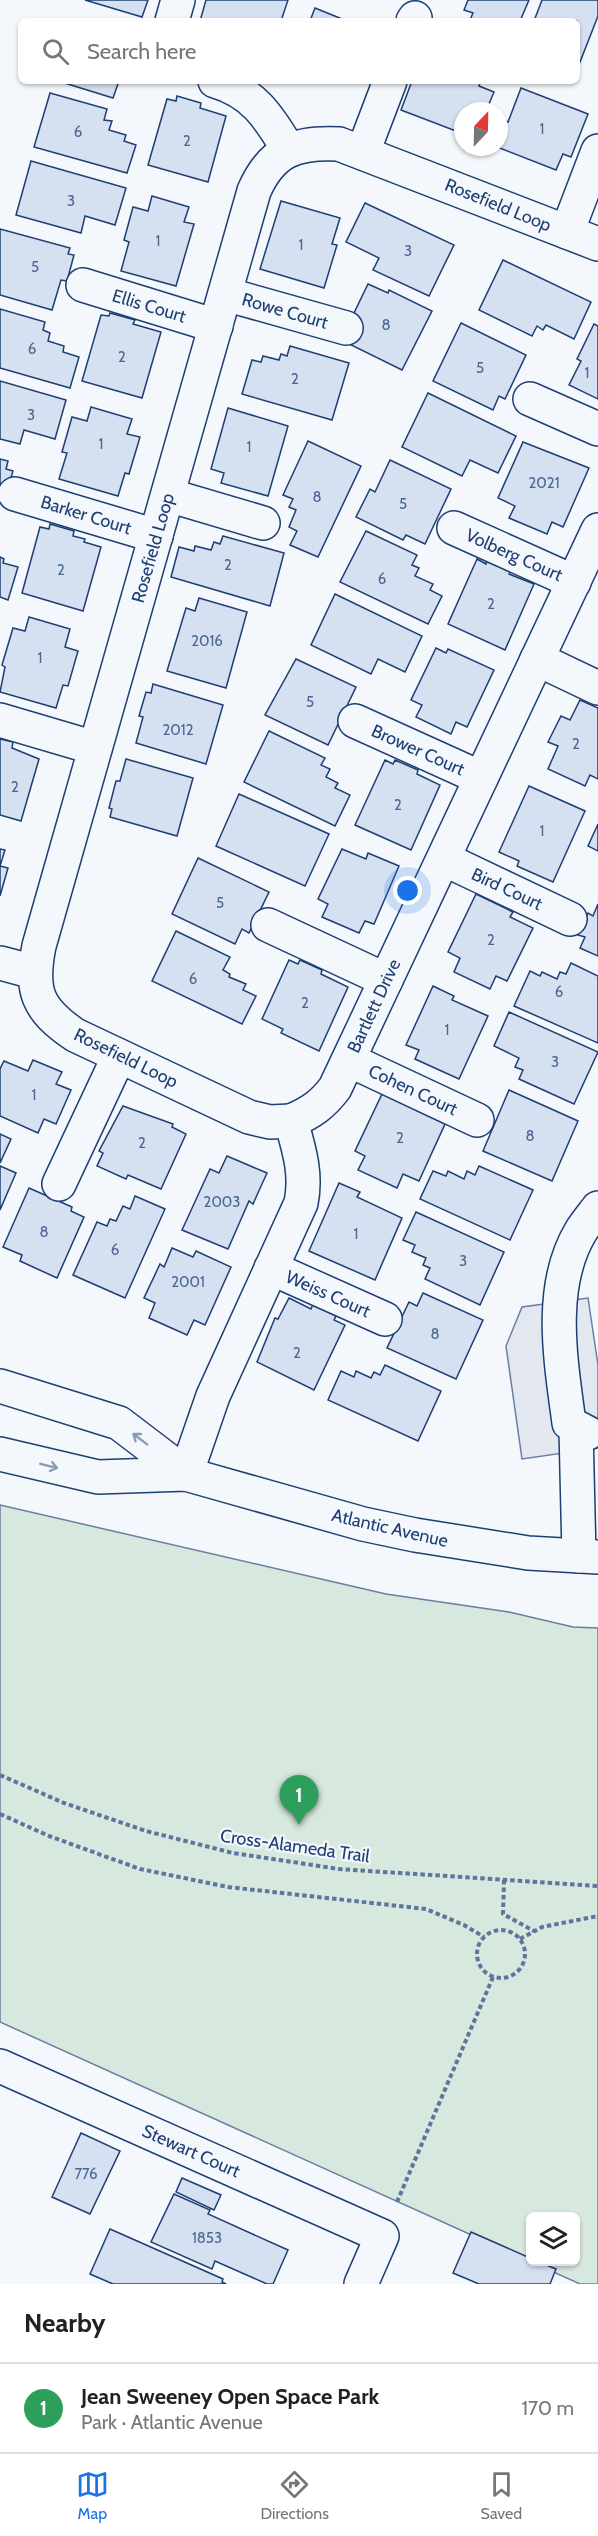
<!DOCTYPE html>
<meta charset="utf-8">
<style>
:root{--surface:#fff;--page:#f6f6f6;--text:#222;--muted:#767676;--line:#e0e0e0;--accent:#1a73e8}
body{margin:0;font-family:Cabin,sans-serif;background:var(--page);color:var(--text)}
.controls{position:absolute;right:18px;bottom:18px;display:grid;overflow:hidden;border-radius:9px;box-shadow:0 2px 4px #0004}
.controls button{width:54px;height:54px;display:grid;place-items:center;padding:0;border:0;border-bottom:2px solid var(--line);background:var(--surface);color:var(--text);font:30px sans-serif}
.compass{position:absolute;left:454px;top:102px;width:54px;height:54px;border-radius:50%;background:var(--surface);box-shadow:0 2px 4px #0004;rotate:22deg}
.you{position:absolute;left:408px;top:891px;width:21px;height:21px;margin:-15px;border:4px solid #fff;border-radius:50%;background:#1a73e8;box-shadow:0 0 0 9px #1a73e833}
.badge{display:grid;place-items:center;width:39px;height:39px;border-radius:50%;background:var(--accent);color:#fff;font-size:20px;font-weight:700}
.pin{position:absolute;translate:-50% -50px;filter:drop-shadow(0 2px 3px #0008)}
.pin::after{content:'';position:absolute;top:32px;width:21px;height:18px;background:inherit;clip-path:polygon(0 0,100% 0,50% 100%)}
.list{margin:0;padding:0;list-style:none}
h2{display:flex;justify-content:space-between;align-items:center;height:78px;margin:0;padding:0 24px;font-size:26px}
h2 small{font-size:20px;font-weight:400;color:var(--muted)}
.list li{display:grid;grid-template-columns:39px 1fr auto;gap:18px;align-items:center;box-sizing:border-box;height:90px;padding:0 24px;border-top:2px solid var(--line)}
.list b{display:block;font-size:22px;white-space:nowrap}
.list p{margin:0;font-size:20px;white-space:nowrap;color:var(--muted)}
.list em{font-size:20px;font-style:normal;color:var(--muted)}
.icon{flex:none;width:33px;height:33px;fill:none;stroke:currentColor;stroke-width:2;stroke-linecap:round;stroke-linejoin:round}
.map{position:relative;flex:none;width:598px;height:2284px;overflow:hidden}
.search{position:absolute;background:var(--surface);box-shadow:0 2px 4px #0004;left:18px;right:18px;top:18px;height:66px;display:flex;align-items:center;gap:15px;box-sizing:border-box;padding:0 21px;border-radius:9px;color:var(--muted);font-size:22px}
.sheet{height:168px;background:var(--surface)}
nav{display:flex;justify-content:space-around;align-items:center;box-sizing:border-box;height:84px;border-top:2px solid var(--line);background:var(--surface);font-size:16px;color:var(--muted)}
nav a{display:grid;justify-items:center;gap:3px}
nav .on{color:var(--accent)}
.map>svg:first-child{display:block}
.green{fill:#d7e8df;stroke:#687fa3;stroke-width:1.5;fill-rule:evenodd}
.parking{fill:#e3e8f0;stroke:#687fa3;stroke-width:1.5}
.building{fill:#d5e0f0;stroke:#1d3f73;stroke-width:1.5}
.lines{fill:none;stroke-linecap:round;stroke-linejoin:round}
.minor-casing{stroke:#1d3f73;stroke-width:36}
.path{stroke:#5e769c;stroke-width:4;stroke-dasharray:4.5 3;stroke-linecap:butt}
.minor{stroke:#f4f7fb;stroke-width:33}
.oneway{stroke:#889bb7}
.labels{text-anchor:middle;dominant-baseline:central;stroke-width:4.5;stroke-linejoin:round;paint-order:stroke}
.number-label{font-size:15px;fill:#4b6792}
.street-label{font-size:18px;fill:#1d3f73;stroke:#f4f7fb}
</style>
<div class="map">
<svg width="598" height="2284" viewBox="0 0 598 2284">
<rect width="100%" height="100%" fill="#f4f7fb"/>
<path class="green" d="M0 1505 386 1594 509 1612 573 1627 598 1628V2284H580L0 2022ZM530 2216H576V2262H530Z"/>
<path class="parking" d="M588 1298 598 1365V1448L522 1459 506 1346 522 1307Z"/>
<g class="building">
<path d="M85 0H148L142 17Z"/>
<path d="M206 0H288L281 21H200Z"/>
<path d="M468 0H529L520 21H473L470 20 473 13 464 10Z"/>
<path d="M542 0H598V16L580 62 577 60V21H534Z"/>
<path d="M315 8 347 21H310Z"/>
<path d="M58 81H119L113 98Z"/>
<path d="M412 81H481L479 86 494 92 486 111H463L461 133 401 110Z"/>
<path d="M521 88 588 114 571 157 563 154 556 170 497 147H499V136L505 121 508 122Z"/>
<path d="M50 93 107 109 104 120 112 121 109 130 126 135 124 141 136 145 127 173 34 147Z"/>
<path d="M177 96 201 103 200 108 226 116 208 182 148 165 167 99 176 101Z"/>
<path d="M31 161 126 188 115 225 85 216 81 233 16 215Z"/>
<path d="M152 196 189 207 184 222 194 224 176 286 121 271 129 242 124 240 133 207 148 211Z"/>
<path d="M281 201 340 218 332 244 337 245 324 288 260 269Z"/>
<path d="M365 203 454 245 429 296 373 270 379 258 346 242Z"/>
<path d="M0 229 70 248 68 254 74 255 67 281 61 280 52 310 0 295Z"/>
<path d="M503 260 591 302 574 339 546 325 543 330 537 326 532 336 479 310Z"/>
<path d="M368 284 388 293 389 290 432 311 402 370 341 340Z"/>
<path d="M0 309 45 322 43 330 50 333 48 341 64 346 63 352 79 357 70 388 0 368Z"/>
<path d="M110 313 135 320 133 324 161 332 142 398 82 381 101 315 109 316Z"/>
<path d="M461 323 526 355 505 399 499 396 493 410 433 381Z"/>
<path d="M594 324 598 326V399L569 385 581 361 577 359Z"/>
<path d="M290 346 349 363 332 420 242 394 252 360 261 362 263 356 279 360 281 354 287 356Z"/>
<path d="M0 381 66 400 55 439 24 430 20 444 0 439Z"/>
<path d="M428 393 516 436 498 473 470 460 462 476 402 447Z"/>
<path d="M91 407 132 419 127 434 140 437 129 474 125 473 118 496 59 479 67 453 62 452 72 417 87 421Z"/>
<path d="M228 408 288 426 268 496 221 483 224 473 211 469Z"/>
<path d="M308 441 361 466 318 557 290 545 297 531 289 527 296 510 289 507 293 499 283 495Z"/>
<path d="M523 442 589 468 563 527 552 522 547 534 509 518 515 506 498 498Z"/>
<path d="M0 459 8 461 6 469 13 471 6 494 0 493Z"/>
<path d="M390 460 451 489 425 544 406 535 403 540 356 517 370 489 375 492Z"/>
<path d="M50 524 74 531 73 536 85 539 84 542 101 547 83 611 22 593 40 527 49 529Z"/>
<path d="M366 531 417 555 412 565 419 568 415 576 433 584 430 590 442 596 428 624 340 582Z"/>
<path d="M223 536 284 553 270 606 171 577 179 547 194 551 195 546 211 550 214 542 220 544Z"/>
<path d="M0 557 4 559 3 563 18 567 8 600 0 597Z"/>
<path d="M477 559 486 564 487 560 511 570 509 574 534 584 505 650 448 624Z"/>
<path d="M335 594 422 636 405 672 378 659 371 674 311 645Z"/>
<path d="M199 598 247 612 226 688 167 671 186 608 195 611Z"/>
<path d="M29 617 70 629 65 647 78 651 68 686 63 685 56 708 0 692 5 667 2 665 13 628 25 631Z"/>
<path d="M436 648 446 653 448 649 494 670 467 727 456 722 451 734 416 717 422 705 411 700Z"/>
<path d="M296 659 356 687 328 745 265 715Z"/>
<path d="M153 684 223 705 206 764 136 743 143 717 139 716 146 692 151 693Z"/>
<path d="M580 700 598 708V779L590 775 585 786 548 769 558 746 548 742 561 716 570 720Z"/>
<path d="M269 731 325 758 321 765 330 769 326 777 338 783 335 788 350 795 335 826 244 782Z"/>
<path d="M0 739 13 742 12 748 39 759 21 821 0 815Z"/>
<path d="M126 759 193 778 177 836 110 817 112 809 109 808 116 781H120Z"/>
<path d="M385 760 393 764 395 760 418 770 417 774 440 785 411 850 355 825Z"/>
<path d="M529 786 585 811 553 882 517 866 519 861 499 852Z"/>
<path d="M239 794 329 834 305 886 216 846Z"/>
<path d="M598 824V851L588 846Z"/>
<path d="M0 849 5 850 0 866 8 868 0 896Z"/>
<path d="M342 849 366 859 368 853 399 866 374 924 365 921 359 933 322 917 328 904 318 899Z"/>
<path d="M198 858 269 892 249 933 242 929 235 944 172 914Z"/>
<path d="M476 894 513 912 510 917 533 928 507 981 496 976 490 989 454 972 460 958 448 952Z"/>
<path d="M598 904V956L580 948 585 937 578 935 588 913 593 916Z"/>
<path d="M176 931 230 957 223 970 230 974 229 977 246 984 243 990 256 996 242 1024 152 981Z"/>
<path d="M289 960 298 964 300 960 322 970 321 974 348 987 319 1051 281 1033 283 1029 262 1019Z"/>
<path d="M571 963 598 976V1043L514 1006 530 971 540 976 542 972 557 979 560 972 566 974Z"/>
<path d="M433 986 454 996 452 1000 488 1016 459 1079 415 1059 419 1050 406 1045Z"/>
<path d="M509 1012 598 1052 574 1104 519 1079 523 1070 515 1067 519 1058 494 1046Z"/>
<path d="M33 1060 62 1072 56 1084 71 1090 56 1124 44 1119 38 1133 0 1116V1069L4 1061 28 1071Z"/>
<path d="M509 1090 578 1121 552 1181 483 1151Z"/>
<path d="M382 1094 445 1124 419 1181 403 1174 397 1188 358 1170 365 1156 355 1151Z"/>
<path d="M123 1106 173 1124 172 1127 186 1134 161 1189 128 1175 126 1179 97 1166 103 1153 99 1151Z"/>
<path d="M0 1134 11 1139 0 1163Z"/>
<path d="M227 1156 267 1173 253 1204 249 1201 228 1249 182 1230 210 1169 219 1173Z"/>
<path d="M0 1166 16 1173 0 1210Z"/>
<path d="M479 1166 533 1190 510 1240 420 1199 433 1171 446 1176 448 1171 464 1179 467 1171 475 1175Z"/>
<path d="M339 1183 360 1192 357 1197 402 1218 375 1280 309 1251Z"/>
<path d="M29 1188 72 1207 71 1211 84 1217 57 1278 20 1261 22 1255 3 1247Z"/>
<path d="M135 1196 165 1209 125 1298 73 1275 97 1222 107 1226 110 1219 116 1221 123 1206 130 1209Z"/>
<path d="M416 1212 504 1252 480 1305 425 1279 430 1268 423 1265 426 1258 412 1252 415 1245 403 1240Z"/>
<path d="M172 1248 193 1257 196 1251 231 1267 205 1325 194 1320 187 1335 149 1318 155 1303 144 1298 160 1264 164 1267Z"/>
<path d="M423 1293 483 1320 456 1379 387 1348 409 1302 417 1306Z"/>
<path d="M289 1298 311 1309 313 1304 336 1316 334 1320 345 1325 314 1390 257 1362 275 1318 278 1319Z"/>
<path d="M385 1365 441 1391 418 1441 328 1400 341 1371 354 1377 356 1371 371 1378 374 1372 380 1375Z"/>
<path d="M81 2133 120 2151 90 2214 52 2197Z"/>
<path d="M182 2178 221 2195 214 2210 176 2192Z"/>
<path d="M174 2194 210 2210 208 2214 288 2250 273 2284H267L215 2261 212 2269 151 2242Z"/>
<path d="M110 2229 223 2279 222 2282 226 2284H113L90 2274Z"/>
<path d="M471 2232 530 2258V2262H539L556 2269 550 2284H479L453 2273Z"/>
</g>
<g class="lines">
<defs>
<g id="minor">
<path d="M172 21 178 0"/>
<path d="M413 21 415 18"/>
<path d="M215 81C253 92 269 117 288 149"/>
<path d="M363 152 390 81"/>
<path d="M567 232 598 151"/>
<path d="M83 285 216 326"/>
<path d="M225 294 346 328"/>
<path d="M530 399 598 429"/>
<path d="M15 494 156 536"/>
<path d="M168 495 263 523"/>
<path d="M454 528 574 582"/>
<path d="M537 659 598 688"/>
<path d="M0 720 95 748"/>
<path d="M355 721 481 778"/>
<path d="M444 859 570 919"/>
<path d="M268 925 386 980"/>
<path d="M0 963 34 972"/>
<path d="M349 1060 477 1120"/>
<path d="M291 1121 270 1122 249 1117 75 1035C37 1009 30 991 39 946L254 191C272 150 296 142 339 144L598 244"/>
<path d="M59 1184 119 1056"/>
<path d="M271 1268 385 1319"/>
<path d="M0 1386 119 1423 186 1474"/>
<path d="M576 1429 579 1556"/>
<path d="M588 1433 569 1423C561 1362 547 1287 581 1231 586 1223 592 1216 598 1208"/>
<path d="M0 1454 98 1477 186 1474 363 1524 415 1535 528 1553 598 1557"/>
<path d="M186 1474 213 1396 301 1203C307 1174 299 1149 291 1121 311 1113 323 1104 335 1088L598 530"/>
<path d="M0 2066 382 2236 361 2284"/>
</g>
</defs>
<use href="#minor" class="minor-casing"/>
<g class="path">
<path d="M0 1775 64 1803 146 1831 233 1853 339 1869 598 1886"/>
<path d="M0 1814 49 1836 140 1869 228 1887 426 1909 464 1925 484 1937"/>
<path d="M504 1880 503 1914 534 1931"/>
<circle cx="501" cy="1954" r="24"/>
<path d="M520 1939 542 1927 598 1916"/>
<path d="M397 2202 493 1977"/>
</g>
<use href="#minor" class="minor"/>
</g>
<defs><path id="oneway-shaft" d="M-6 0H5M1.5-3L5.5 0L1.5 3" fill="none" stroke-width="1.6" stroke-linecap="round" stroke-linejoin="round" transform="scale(1.5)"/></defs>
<g class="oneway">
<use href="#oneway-shaft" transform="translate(140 1439) rotate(-143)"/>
<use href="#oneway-shaft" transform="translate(49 1466) rotate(14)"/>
</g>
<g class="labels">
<g class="number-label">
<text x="542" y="129">1</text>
<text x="78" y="132">6</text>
<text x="187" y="141">2</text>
<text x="71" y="201">3</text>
<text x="158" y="241">1</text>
<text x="301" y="245">1</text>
<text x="408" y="251">3</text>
<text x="35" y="267">5</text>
<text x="386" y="325">8</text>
<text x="32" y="349">6</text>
<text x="122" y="357">2</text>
<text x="480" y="368">5</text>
<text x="587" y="373">1</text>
<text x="295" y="379">2</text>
<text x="31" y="415">3</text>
<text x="101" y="444">1</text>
<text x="249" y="447">1</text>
<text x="544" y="483">2021</text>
<text x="317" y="497">8</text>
<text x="403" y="504">5</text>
<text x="228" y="565">2</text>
<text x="61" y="570">2</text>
<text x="382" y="579">6</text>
<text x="491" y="604">2</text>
<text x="207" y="641">2016</text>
<text x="40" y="658">1</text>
<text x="310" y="702">5</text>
<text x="178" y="730">2012</text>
<text x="576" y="744">2</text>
<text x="15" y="787">2</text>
<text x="398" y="805">2</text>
<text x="542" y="831">1</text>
<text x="220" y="903">5</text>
<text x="491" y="940">2</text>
<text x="193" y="979">6</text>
<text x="559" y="992">6</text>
<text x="305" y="1003">2</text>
<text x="447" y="1030">1</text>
<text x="555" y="1062">3</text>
<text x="34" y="1095">1</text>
<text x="530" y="1136">8</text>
<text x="400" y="1138">2</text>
<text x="142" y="1143">2</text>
<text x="222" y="1202">2003</text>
<text x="44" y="1232">8</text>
<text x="356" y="1234">1</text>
<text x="115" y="1250">6</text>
<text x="463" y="1261">3</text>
<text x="188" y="1282">2001</text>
<text x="435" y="1334">8</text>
<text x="297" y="1353">2</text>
<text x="86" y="2174">776</text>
<text x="207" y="2238">1853</text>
</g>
<g class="street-label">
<text transform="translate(498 205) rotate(22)">Rosefield Loop</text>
<text transform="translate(149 306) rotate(17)">Ellis Court</text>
<text transform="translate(285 311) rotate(16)">Rowe Court</text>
<text transform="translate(86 515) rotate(17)">Barker Court</text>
<text transform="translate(153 548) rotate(-74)">Rosefield Loop</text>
<text transform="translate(514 555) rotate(24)">Volberg Court</text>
<text transform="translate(418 750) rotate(24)">Brower Court</text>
<text transform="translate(507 889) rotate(25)">Bird Court</text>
<text transform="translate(374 1006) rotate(-65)">Bartlett Drive</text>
<text transform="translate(126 1058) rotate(26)">Rosefield Loop</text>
<text transform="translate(413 1090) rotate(25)">Cohen Court</text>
<text transform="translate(328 1294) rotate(24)">Weiss Court</text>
<text transform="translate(390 1528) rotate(13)">Atlantic Avenue</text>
<text transform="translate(295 1846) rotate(8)">Cross-Alameda Trail</text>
<text transform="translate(191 2151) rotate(24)">Stewart Court</text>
</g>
</g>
</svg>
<div class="controls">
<button><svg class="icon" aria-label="layers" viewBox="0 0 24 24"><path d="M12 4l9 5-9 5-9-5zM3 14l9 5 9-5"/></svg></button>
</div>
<svg class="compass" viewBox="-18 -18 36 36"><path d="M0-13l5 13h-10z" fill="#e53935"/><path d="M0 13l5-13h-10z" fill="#767676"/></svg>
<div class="you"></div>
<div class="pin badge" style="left:299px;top:1825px;background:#2e9e5b">1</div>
<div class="search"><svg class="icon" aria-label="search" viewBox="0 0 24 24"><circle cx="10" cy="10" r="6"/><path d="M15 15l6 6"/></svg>Search here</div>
</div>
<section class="sheet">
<h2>Nearby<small></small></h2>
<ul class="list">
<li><span class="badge" style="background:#2e9e5b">1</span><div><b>Jean Sweeney Open Space Park</b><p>Park · Atlantic Avenue</p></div><em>170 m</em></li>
</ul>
</section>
<nav>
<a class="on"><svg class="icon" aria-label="map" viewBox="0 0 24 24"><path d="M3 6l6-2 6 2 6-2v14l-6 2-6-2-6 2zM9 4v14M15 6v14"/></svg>Map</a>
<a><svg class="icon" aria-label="directions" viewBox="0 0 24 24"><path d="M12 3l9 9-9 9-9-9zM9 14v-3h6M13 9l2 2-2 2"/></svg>Directions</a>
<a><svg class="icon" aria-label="saved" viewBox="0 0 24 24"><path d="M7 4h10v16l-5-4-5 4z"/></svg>Saved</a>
</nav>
